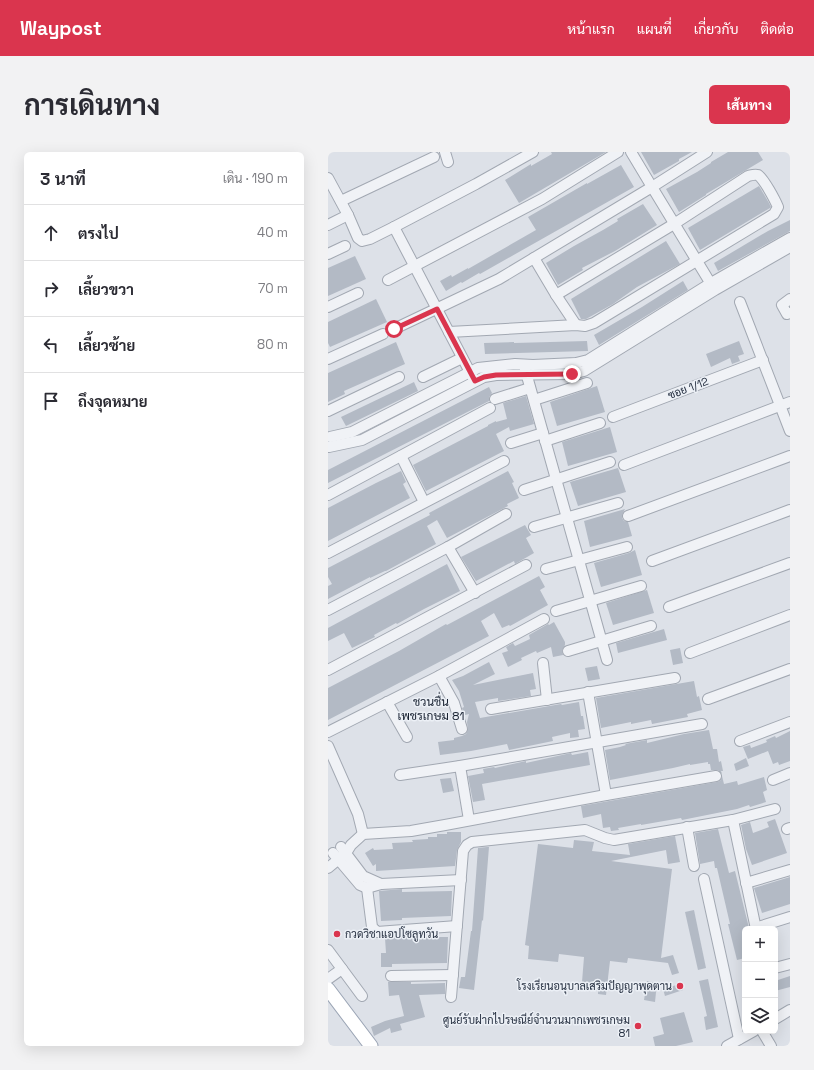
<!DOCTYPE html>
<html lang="th">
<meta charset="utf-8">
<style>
:root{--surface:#fff;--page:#f2f2f3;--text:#2b2b33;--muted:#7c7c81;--line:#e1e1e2;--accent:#da354e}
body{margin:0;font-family:"Space Grotesk",Sarabun,sans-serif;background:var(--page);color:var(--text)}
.controls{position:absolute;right:12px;bottom:12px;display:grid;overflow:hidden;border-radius:6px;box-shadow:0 4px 16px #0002}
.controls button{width:36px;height:36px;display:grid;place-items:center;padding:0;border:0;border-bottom:1px solid var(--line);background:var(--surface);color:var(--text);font:20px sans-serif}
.stop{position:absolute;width:12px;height:12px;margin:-9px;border:3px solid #da354e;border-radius:50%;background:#fff}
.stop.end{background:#da354e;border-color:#fff;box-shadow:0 1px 4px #0008}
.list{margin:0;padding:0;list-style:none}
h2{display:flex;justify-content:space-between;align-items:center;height:52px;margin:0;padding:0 16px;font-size:17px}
h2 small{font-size:13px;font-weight:400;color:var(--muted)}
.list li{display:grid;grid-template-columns:26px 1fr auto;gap:12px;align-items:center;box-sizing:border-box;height:56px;padding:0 16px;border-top:1px solid var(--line)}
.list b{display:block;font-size:15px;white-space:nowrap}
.list em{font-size:13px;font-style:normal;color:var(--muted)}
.icon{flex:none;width:22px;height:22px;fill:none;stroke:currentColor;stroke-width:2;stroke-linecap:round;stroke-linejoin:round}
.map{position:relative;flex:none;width:462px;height:894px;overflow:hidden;border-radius:6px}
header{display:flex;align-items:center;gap:24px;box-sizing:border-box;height:56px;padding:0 20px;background:var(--accent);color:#fff}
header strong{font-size:19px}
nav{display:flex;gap:22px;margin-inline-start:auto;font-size:14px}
.intro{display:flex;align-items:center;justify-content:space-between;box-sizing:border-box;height:96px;padding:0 24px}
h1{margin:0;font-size:28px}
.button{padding:10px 18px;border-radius:6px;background:var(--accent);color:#fff;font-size:14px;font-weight:700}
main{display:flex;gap:24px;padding:0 24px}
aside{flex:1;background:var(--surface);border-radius:6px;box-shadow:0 4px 16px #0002}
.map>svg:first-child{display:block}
.building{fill:#b3bac5}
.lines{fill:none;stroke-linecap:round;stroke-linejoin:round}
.minor-casing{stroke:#a2a8b2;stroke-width:12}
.major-casing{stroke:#9ba5b5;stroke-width:15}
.minor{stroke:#f0f2f6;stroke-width:10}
.major{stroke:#fff;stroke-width:13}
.route{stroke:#da354e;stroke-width:5}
.poi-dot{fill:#da354e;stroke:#ecf0f6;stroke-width:1.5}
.labels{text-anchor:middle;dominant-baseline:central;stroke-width:3;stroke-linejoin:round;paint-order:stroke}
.street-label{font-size:11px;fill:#252f40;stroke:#ecf0f6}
.poi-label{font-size:11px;fill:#252f40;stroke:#ecf0f6;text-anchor:end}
.neighbourhood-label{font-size:12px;fill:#172030;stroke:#ecf0f6}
</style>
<header>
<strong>Waypost</strong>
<nav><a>หน้าแรก</a><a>แผนที่</a><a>เกี่ยวกับ</a><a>ติดต่อ</a></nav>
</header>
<div class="intro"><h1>การเดินทาง</h1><a class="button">เส้นทาง</a></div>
<main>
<aside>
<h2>3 นาที<small>เดิน · 190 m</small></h2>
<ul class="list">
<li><svg class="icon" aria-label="ahead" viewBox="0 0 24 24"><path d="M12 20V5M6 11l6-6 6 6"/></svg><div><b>ตรงไป</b></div><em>40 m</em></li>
<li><svg class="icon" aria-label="right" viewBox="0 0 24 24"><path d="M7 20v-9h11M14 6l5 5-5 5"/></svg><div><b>เลี้ยวขวา</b></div><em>70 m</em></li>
<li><svg class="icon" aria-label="left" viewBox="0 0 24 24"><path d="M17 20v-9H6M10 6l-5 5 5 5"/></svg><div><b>เลี้ยวซ้าย</b></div><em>80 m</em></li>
<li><svg class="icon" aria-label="arrive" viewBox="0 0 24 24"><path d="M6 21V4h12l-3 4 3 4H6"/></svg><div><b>ถึงจุดหมาย</b></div></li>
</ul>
</aside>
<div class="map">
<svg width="462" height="894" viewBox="0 0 462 894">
<rect width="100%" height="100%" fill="#dde1e8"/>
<g class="building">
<path d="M223 0H278L191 51 177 28 203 12V14L224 2Z"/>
<path d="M313 0H364L351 7V9L326 23Z"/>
<path d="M400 0H430L435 8 378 42V43L351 60 338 37 369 20 383 11V10Z"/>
<path d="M293 13 306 35 152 122 151 121 134 131 133 130 118 139 112 129 123 123 124 125 140 116V117L208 78 200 65 259 31V32Z"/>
<path d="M431 34 441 51 443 55 442 56 372 98 360 76Z"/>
<path d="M315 52 329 73 287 99 254 116 255 118 230 133 218 111 246 94 275 78 290 69 289 67Z"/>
<path d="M462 68V79L390 119 386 111 440 79Z"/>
<path d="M338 89 352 112 309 135 285 152 258 167H253L243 147Z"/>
<path d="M27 104 38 127 0 144V116Z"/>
<path d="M355 129 360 138 271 193 266 183 314 155Z"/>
<path d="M48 147 59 170 2 195 0 191V170Z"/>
<path d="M259 189 260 199 157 202 156 191 186 190V191Z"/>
<path d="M411 189 416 202 410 204 412 209 404 212 402 206 383 215 378 202Z"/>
<path d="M68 190 77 212 16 239 17 242 0 250V221Z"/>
<path d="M86 230 90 239 18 274 13 265Z"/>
<path d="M269 234 277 260 229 274 222 250Z"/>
<path d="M161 235 164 241 161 245V249L0 331V318Z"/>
<path d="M198 244 206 272 182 279 181 275 168 282 176 299 98 339 85 313 160 274V273L168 269V270L179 267 175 251Z"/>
<path d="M282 275 289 300 240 314 234 290Z"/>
<path d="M290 316 298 340 250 354 242 330Z"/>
<path d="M73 319 78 330 75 332 82 346 0 389V356L48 331Z"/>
<path d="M180 319 186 330 184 331 191 346 179 352 180 354 119 386 109 368 99 374 108 392 58 419H57L42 426V425L0 447V434L4 432 0 425V416L102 363 101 361Z"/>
<path d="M297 357 294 363V366L296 369 300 370 304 384 262 395 256 369Z"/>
<path d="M197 373 203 383 198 386 206 401 187 412 186 409 148 429 133 405Z"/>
<path d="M307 398 314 423 273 435 266 411 301 401Z"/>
<path d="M119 412 132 439 96 457 69 472 68 471 46 483 47 485 24 496 16 481 0 489V476Z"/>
<path d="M211 424 217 435 212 438 220 453 182 474 181 473 174 476 166 461 153 469 161 484 0 568V536L71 499 118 472 119 473Z"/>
<path d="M319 438 326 461 285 473 278 451Z"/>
<path d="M226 470 237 490V493L234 498 235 503 225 505 223 495 209 501 208 499 193 506 194 508 180 515 174 501 180 499 178 495 185 491 187 494 202 487 201 483 220 472 221 473Z"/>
<path d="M336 477 339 488 290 501 288 491Z"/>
<path d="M352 496 355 511 345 513 342 498Z"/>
<path d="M161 510 167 522 145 533 205 521 208 537 202 538 203 544 170 549V546L147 550 152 566 233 552 234 553 251 550 253 564H255L257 577 250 578 251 585 242 586V581L224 585 225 589 181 598 179 592 143 599 112 603 110 590 126 588V586L134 584 138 582 140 578 139 570 141 562 137 563 134 556 136 555 131 539 124 528 135 524Z"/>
<path d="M269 514 272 527 260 529 257 516Z"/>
<path d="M366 529 369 545 371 544 374 558 359 562 360 565 324 572 323 568 303 572V570L273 576 268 546Z"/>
<path d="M381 578 385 597H389L391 610 393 609 395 619H393L394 622 390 618H383L382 612H380V610L362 613V612L345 616 282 628 277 598 292 595 298 593 297 592 319 588V591L356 582Z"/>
<path d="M462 579V609L451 613 450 610 445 612 440 599 420 607 415 595 422 593 423 596 439 590 438 588 447 584 448 586Z"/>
<path d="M260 600 262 613 154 632 157 648 145 650 140 624 156 621 155 617 166 615 167 616 198 609V611L243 601 244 603Z"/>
<path d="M418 606 421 614 408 619 406 612Z"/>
<path d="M394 624 396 632 409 629 410 633 436 625 439 638 435 640 438 650 422 655 421 653 409 657 354 668 353 666 313 673V672L290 676 291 678 283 679 282 675 275 676 273 662 255 666 253 654 389 630 392 629Z"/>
<path d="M123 626 126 639 115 641 112 627Z"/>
<path d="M447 667 459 701 424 713 418 697 413 673 422 670 425 681 441 675 439 670Z"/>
<path d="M390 677 401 721 407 719 421 776 417 777V806L409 808 400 772H402L389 716H387L386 709 372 712 367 681Z"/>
<path d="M119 680H133V690L129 698 127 714 48 719V712L45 714 37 701 45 696 46 698 65 697 64 691 85 690 84 688 100 687V685H109V682H119Z"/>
<path d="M347 684 352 710 340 712 338 698 283 709 344 717 333 806 345 803 351 821 344 823 340 811 300 806 299 811 282 809 278 843 270 842V831L254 830 256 805 231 802 230 810 200 807 201 794 197 793 210 692 245 696 246 688 266 690 264 699 302 703 300 692Z"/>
<path d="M159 695H161L155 769 154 768 146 838 131 836 133 825H137L143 779H144L150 696Z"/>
<path d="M462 725V752L434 761 426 736Z"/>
<path d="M74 737V740L124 739 123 764 74 766V768L53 769 51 739Z"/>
<path d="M366 758 378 816 370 818 357 760Z"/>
<path d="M69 785H120L119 811 64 812V815H53V801H58L57 786Z"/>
<path d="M462 824V835L447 839V829Z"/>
<path d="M380 827 390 875 378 878 376 865 379 864 371 829Z"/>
<path d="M319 829 329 831 327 850 316 848Z"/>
<path d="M60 830H83V832L117 831V842L91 843 97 865 72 872 74 878 63 881 62 876 46 884 43 875 57 869 76 864 71 843 61 844Z"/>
<path d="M352 832 355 838 337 844 335 837Z"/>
<path d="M356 860 365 890 348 894H327L325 885 336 882 332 866Z"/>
</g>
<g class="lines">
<defs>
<g id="minor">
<path d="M117 0 120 10"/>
<path d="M303 0 324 35 386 137"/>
<path d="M0 26 20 63 30 86 34 89 42 87 66 75 145 226"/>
<path d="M13 49 106 5"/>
<path d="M0 73 20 63"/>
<path d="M66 75 148 32 205 0"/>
<path d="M0 102 17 94"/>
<path d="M206 106 228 143 248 173"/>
<path d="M60 128 214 47 290 0"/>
<path d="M462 147 454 153 459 162 462 161"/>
<path d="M412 150 462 279"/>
<path d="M0 155 30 141"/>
<path d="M66 177 171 127 324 35 379 0"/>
<path d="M121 180 248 173 257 174 266 171 446 62 450 55C447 48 436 27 430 23 427 22 424 23 420 24L346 72 228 143"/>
<path d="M0 207 55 182"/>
<path d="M197 217 279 508"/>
<path d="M95 225 134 206"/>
<path d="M167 247 202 236"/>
<path d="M206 248 259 231"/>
<path d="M0 259 71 225"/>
<path d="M285 265 435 208"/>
<path d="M2 285 24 280 150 216 187 212 205 213 248 211 260 208 383 131 462 86"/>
<path d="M217 289 272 271"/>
<path d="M183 291 215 281"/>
<path d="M1 295 34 288 156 225 168 223 244 222 256 219 387 138 462 95"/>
<path d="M73 304 96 350"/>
<path d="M296 313 462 250"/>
<path d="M196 338 282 310"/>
<path d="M0 343 162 256"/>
<path d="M300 364 462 304"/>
<path d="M206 375 290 351"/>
<path d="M120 395 147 441"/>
<path d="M0 401 176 309"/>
<path d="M324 409 462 358"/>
<path d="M218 417 299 395"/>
<path d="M341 455 462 411"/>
<path d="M0 458 120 395 178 362"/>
<path d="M228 459 313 434"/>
<path d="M240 499 323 474"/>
<path d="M362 501 462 463"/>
<path d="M215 511 219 548"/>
<path d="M0 518 198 413"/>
<path d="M111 524 126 551 134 577"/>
<path d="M260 540 278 643"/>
<path d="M380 547 462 517"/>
<path d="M59 550 79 585"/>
<path d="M163 557 347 526"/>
<path d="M0 580 111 524 216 467"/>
<path d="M412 589 462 570"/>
<path d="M0 594 30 662 35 682"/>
<path d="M132 614 141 668"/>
<path d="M72 623 132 614 374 572"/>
<path d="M445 628 462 621"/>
<path d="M405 668 428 777"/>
<path d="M359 675 366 714"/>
<path d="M459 677 462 676"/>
<path d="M13 695 35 724 53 732"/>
<path d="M5 701 32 733 39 736 53 732 133 728"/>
<path d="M0 716 18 701 23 693 35 682 83 679 117 673 278 643 388 624"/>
<path d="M376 727 411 887"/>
<path d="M418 731 462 718"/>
<path d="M39 736 44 775 49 780 129 774"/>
<path d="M427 776 462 765"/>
<path d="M0 798 34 844"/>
<path d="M447 816 462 812"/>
<path d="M63 824 125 823"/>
<path d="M0 827 14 817"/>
<path d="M123 845 135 699 139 693 144 690 257 678 277 686 286 688 405 668 447 657"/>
<path d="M447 867 462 858"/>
<path d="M434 879 443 894"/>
<path d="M399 894 426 879"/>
</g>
<path id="major" d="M0 837 43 894"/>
</defs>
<use href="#minor" class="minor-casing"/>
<use href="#major" class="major-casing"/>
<use href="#minor" class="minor"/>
<use href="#major" class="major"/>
</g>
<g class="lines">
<path class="route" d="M66 177 109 157 147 229 156 225 168 223 244 222"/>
</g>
<g class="poi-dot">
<circle cx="9" cy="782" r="4"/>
<circle cx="352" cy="834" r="4"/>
<circle cx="310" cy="874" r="4"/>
</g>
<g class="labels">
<g class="street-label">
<text transform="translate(360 236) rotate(-21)">ซอย 1/12</text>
</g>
<g class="poi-label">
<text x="17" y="782" text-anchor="start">กวดวิชาแอปโซลูทวัน</text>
<text x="344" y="834">โรงเรียนอนุบาลเสริมปัญญาพุดตาน</text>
<text x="302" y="868">ศูนย์รับฝากไปรษณีย์จำนวนมากเพชรเกษม<tspan x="302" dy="13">81</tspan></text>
</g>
<g class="neighbourhood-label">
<text x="103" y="550">ชวนชื่น<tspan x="103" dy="14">เพชรเกษม 81</tspan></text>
</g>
</g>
</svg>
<div class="controls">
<button>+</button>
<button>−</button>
<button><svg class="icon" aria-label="layers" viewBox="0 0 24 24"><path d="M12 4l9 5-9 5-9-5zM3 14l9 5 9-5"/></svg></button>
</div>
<div class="stop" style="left:66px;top:177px"></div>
<div class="stop end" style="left:244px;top:222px"></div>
</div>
</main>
